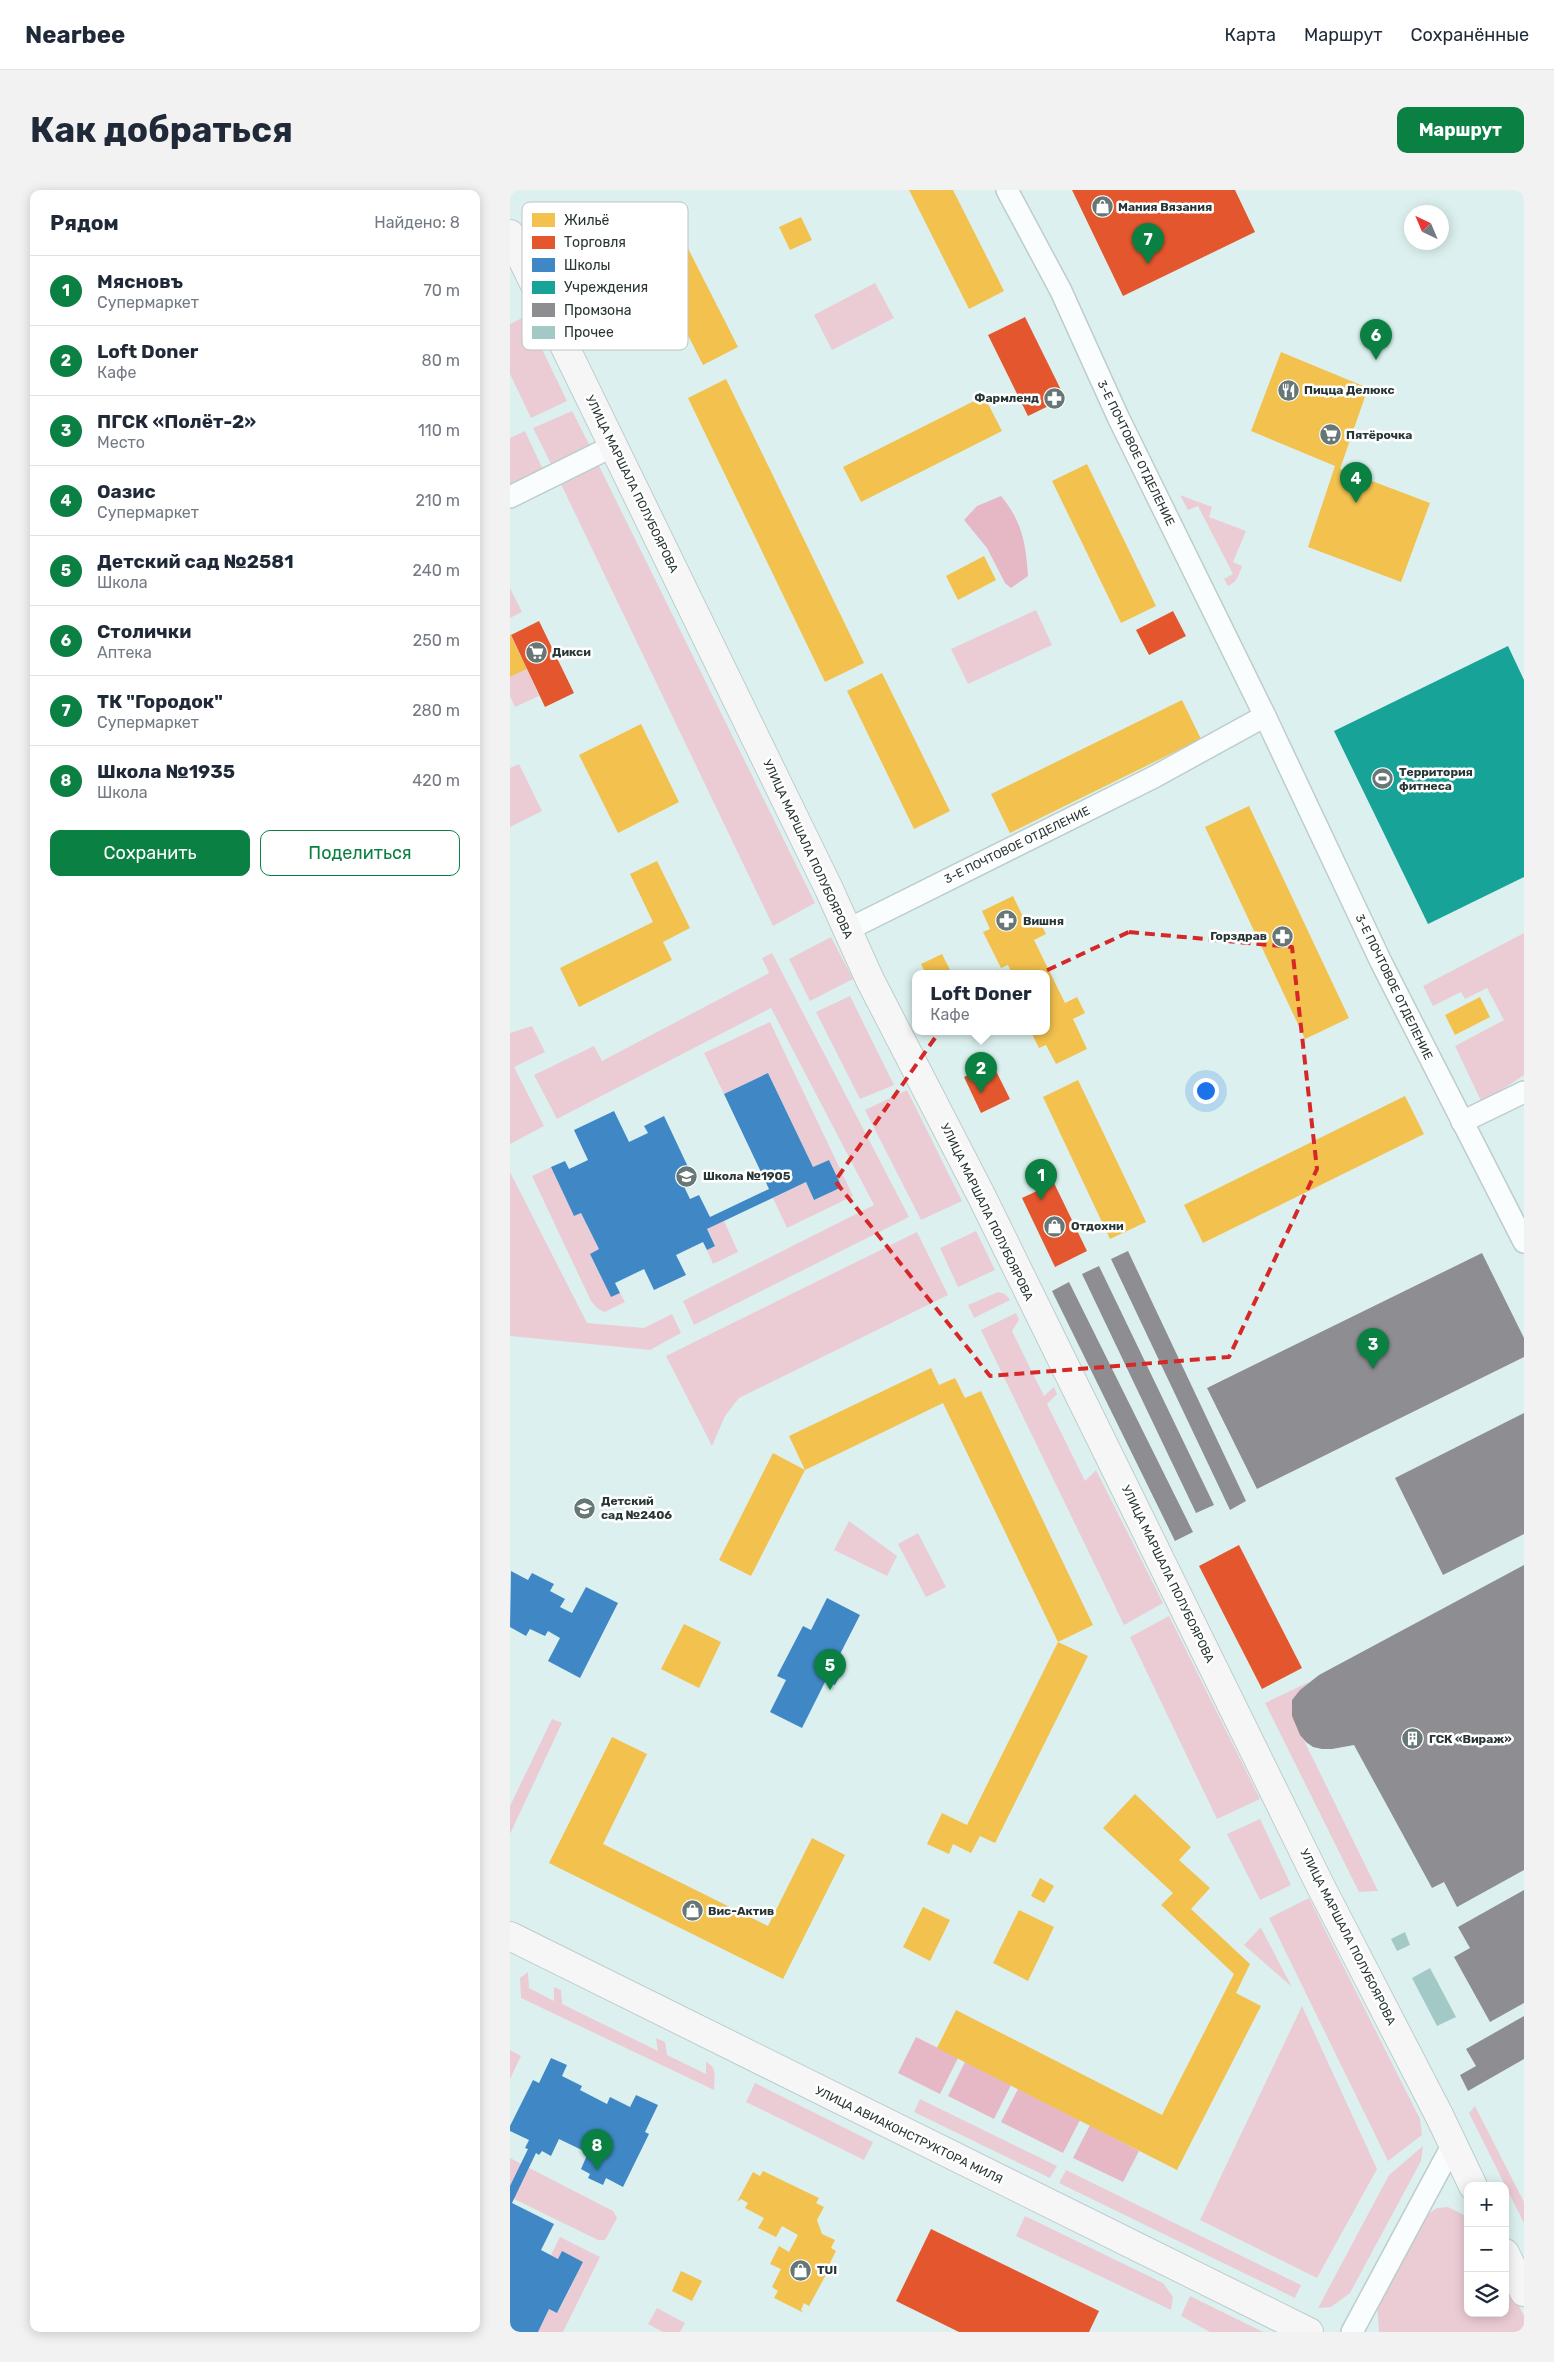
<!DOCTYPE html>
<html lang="ru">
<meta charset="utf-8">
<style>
:root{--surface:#fff;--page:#f2f2f3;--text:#1f2937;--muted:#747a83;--line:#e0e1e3;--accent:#0b8043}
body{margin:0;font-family:Rubik,sans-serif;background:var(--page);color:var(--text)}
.controls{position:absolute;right:15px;bottom:15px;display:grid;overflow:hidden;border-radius:10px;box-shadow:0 2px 12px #0003}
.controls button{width:45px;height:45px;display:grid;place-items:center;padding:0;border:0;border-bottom:1px solid var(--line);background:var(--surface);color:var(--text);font:25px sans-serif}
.compass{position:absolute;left:894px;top:15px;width:45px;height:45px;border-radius:50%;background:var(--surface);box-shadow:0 2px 12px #0003;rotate:316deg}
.you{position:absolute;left:695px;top:900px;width:18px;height:18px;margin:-12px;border:4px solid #fff;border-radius:50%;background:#1a73e8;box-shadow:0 0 0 8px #1a73e833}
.badge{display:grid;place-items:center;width:32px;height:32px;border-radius:50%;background:var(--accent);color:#fff;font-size:16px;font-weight:700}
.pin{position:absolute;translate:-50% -41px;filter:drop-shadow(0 1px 2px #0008)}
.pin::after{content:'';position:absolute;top:26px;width:18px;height:15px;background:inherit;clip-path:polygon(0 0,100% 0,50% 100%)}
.popup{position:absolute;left:402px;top:780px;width:138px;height:65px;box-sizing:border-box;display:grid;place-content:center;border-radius:10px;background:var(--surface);filter:drop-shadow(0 1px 4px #0005);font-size:16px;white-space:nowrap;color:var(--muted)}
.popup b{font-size:19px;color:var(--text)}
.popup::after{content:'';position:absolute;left:50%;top:100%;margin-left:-10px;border:10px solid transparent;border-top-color:var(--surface)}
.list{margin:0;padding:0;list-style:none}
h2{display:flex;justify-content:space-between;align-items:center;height:65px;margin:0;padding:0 20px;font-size:21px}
h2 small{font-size:16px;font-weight:400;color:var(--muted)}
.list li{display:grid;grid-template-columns:32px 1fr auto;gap:15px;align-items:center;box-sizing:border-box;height:70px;padding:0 20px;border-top:1px solid var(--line)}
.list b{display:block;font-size:19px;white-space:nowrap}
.list p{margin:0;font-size:16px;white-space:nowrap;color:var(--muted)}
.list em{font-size:16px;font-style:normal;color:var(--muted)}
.actions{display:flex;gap:10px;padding:15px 20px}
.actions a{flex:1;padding:11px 0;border:1px solid var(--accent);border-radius:10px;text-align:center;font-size:18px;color:var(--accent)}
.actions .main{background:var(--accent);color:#fff}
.icon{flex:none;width:28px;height:28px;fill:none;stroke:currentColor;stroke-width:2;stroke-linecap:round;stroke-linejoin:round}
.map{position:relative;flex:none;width:1014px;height:2142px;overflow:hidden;border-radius:10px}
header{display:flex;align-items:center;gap:30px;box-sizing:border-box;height:70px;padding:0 25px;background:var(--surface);border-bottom:1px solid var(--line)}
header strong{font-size:24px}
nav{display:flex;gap:28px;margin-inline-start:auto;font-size:18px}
.intro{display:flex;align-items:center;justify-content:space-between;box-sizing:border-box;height:120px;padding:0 30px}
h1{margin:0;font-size:35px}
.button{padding:12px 22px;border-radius:10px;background:var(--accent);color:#fff;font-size:18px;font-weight:700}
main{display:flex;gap:30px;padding:0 30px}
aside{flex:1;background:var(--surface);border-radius:10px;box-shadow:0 2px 12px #0003}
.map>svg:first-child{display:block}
.green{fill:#ebccd4}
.forest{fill:#e6b8c5}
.homes{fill:#f2c14e}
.shops{fill:#e4572e}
.schools{fill:#3f88c5}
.public{fill:#17a398}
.industry{fill:#8d8d92}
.building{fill:#a3c9c6}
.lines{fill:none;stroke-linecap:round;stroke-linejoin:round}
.street-casing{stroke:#bdcdcc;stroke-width:24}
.secondary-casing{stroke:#bdcdcc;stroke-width:30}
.street{stroke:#fafdfd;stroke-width:21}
.secondary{stroke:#f6f6f7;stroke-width:28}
.marked{fill:none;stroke:#d62828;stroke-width:4;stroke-dasharray:10 6;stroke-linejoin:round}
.labels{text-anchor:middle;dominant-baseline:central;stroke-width:5;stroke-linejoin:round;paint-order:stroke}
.poi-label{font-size:12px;font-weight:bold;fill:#283635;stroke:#fff;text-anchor:start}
.street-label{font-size:12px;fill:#283635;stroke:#fff}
.key{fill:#fff;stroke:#bec3c2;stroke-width:1}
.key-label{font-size:14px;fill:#283635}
</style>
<header>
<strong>Nearbee</strong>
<nav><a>Карта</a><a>Маршрут</a><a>Сохранённые</a></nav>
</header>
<div class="intro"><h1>Как добраться</h1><a class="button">Маршрут</a></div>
<main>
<aside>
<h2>Рядом<small>Найдено: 8</small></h2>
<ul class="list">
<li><span class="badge">1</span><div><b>Мясновъ</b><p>Супермаркет</p></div><em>70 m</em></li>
<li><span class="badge">2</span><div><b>Loft Doner</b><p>Кафе</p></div><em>80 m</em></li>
<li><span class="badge">3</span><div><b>ПГСК «Полёт-2»</b><p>Место</p></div><em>110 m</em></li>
<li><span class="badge">4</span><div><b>Оазис</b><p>Супермаркет</p></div><em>210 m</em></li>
<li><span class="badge">5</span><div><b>Детский сад №2581</b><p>Школа</p></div><em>240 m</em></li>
<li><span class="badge">6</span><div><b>Столички</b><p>Аптека</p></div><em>250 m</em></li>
<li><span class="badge">7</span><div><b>ТК &quot;Городок&quot;</b><p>Супермаркет</p></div><em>280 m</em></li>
<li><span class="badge">8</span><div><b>Школа №1935</b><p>Школа</p></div><em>420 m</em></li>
</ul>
<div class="actions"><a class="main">Сохранить</a><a>Поделиться</a></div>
</aside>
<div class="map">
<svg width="1014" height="2142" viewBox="0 0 1014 2142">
<rect width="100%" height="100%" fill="#dcf1ef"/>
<g class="green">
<path d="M365 93 384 128 322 160 304 125Z"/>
<path d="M16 126 57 211 21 228 0 184V134Z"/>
<path d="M62 221 82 260 43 278 23 238Z"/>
<path d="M15 241 34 282 0 298V248Z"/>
<path d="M89 276 305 713 263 736 50 292Z"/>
<path d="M670 305 702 317 699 327 736 341 723 372 732 376C729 385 727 392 718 396L714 389 723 384 688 316 678 320Z"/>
<path d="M0 398 12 422 0 428Z"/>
<path d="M526 420 542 455 458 494 441 459Z"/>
<path d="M17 479 29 506 5 517 0 506V487Z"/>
<path d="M9 574 32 621 0 637V578Z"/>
<path d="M1014 743V885L972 913 945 856 994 830 977 798 955 809 951 802 923 816 913 796Z"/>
<path d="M321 747 343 789 300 811 279 769Z"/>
<path d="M262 763 399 1027 184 1135 173 1111 364 1015 261 818 47 929 24 885 84 856 92 871 259 783 252 768Z"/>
<path d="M340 806 384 895 350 909 306 822Z"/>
<path d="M260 832 343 1006 277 1038 263 1008 296 992 304 1010 332 996 319 970 303 977 258 883 214 904 194 863Z"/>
<path d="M22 836 35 862 4 877 34 936 0 954V843Z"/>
<path d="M397 900 452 1011 411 1030 355 920Z"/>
<path d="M41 977 64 1026 71 1023 89 1059 80 1064 101 1107 110 1103 115 1112 95 1122 88 1119 81 1111 22 986Z"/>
<path d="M0 982 77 1133 134 1138 162 1124 171 1143 140 1160 0 1146Z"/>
<path d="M214 1031 228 1062 203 1074 197 1060 205 1055 197 1039Z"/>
<path d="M466 1041 485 1080 448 1097 430 1058Z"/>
<path d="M407 1042 438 1105 229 1208 215 1226 202 1256 156 1166Z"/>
<path d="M488 1102 495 1104 500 1110 464 1128 458 1115Z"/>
<path d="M506 1123 509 1130 502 1141 534 1206 544 1197 547 1204 537 1214 575 1291 586 1280 653 1413 614 1435 471 1140Z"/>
<path d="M339 1331 387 1366 377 1386 324 1360Z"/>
<path d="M408 1343 436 1397 416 1407 388 1354Z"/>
<path d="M659 1426 750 1609 707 1629 620 1447Z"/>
<path d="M799 1492 782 1510V1526L868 1701 849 1702 755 1513Z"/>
<path d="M42 1529 52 1533 0 1644V1616Z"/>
<path d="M750 1629 781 1695 750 1710 717 1644Z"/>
<path d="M799 1708 910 1929 912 1945 878 1971 759 1728Z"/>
<path d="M751 1737V1738L782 1797 734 1755Z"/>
<path d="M18 1782 19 1798 44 1811V1797L51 1800 52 1814 148 1861 146 1848 155 1852 157 1865 196 1884V1872C208 1877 204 1889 204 1900L11 1808 10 1788Z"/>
<path d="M792 1816 867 1979 807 2088 690 2030Z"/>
<path d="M0 1860 11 1866 0 1889Z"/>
<path d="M245 1893 363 1952 354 1970 236 1912Z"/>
<path d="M410 1909 547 1976 540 1988 404 1922Z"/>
<path d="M965 1916 1014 2012V2033L959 1923Z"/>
<path d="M913 1956 911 1971 840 2103 821 2117 808 2118 879 1985Z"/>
<path d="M0 1968 103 2021 107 2028 95 2050H88L0 2007Z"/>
<path d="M556 1980 791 2095 785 2108 549 1993Z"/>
<path d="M938 2017 958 2027V2123H995V2087L1014 2126V2142H869L867 2113 913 2028 927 2018Z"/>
<path d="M515 2026 653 2093 663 2107 661 2120 506 2046Z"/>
<path d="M50 2047 90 2067 53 2142H28L39 2119 48 2122 73 2072 52 2062 48 2069 41 2065Z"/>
<path d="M680 2106 753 2142H700L671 2126Z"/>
<path d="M147 2118 175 2133 170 2142H153L138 2134Z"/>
</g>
<g class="forest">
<path d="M491 306C512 331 516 354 518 386L501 398 495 393 477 358 454 330 467 316Z"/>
<path d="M406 1847 448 1868 430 1904 388 1883Z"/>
<path d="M455 1872 501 1895 484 1929 438 1906Z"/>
<path d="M508 1899 570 1930 553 1963 491 1932Z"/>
<path d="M580 1935 629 1961 613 1992 563 1968Z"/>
</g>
<g class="homes">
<path d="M399 0H443L494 101 459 119Z"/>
<path d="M157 17 228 157 193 175 122 35Z"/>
<path d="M291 27 302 50 280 60 269 37Z"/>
<path d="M771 162 858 198 830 279 920 313 891 392 798 357 825 276 741 241Z"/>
<path d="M216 189 354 473 315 492 178 208Z"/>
<path d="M474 206 492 241 351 312 333 277Z"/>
<path d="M577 274 646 416 611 433 542 291Z"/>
<path d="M474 366 486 390 448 410 436 386Z"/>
<path d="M0 444 17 479 0 487Z"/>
<path d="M372 483 440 621 404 639 337 501Z"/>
<path d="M672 510 691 549 500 643 481 604Z"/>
<path d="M131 534 169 612 108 643 69 565Z"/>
<path d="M739 616 839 828 795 849 695 637Z"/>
<path d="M147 671 180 738 153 752 162 770 69 817 50 778 143 732 120 684Z"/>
<path d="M503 706 516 733 528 727 532 736 536 744 524 750 555 813 567 807 575 823 563 829 577 859 546 874 536 855 529 858 521 842H536V784H502L498 775 491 778 473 742 480 739 472 721Z"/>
<path d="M432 764 442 784H416L411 774Z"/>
<path d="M970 807 980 827 945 845 935 825Z"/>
<path d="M568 890 636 1032 600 1049 533 907Z"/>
<path d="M895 906 914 944 693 1053 674 1015Z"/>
<path d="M421 1178 429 1195 445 1188 455 1208 471 1201 583 1435 548 1452 433 1213 295 1280 241 1386 209 1370 263 1263 295 1280 279 1246Z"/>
<path d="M174 1434 211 1452 189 1498 151 1479Z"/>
<path d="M548 1452 578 1466 485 1653 470 1646 461 1663 443 1654 439 1664 417 1654 432 1623 457 1635Z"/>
<path d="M102 1547 137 1564 93 1654 258 1736 302 1648 335 1665 273 1789 39 1673Z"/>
<path d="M625 1604 681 1657 669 1670 700 1698 681 1719 740 1774 726 1803 751 1816 667 1980 427 1858 446 1820 652 1925 724 1784 651 1715 663 1703 593 1638Z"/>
<path d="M530 1688 544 1696 534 1713 521 1706Z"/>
<path d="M413 1717 440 1730 420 1771 393 1757Z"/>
<path d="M509 1720 544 1737 518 1791 483 1773Z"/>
<path d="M253 1981 309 2008 306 2013 314 2017 307 2030 312 2044 325 2050 321 2058 326 2061 317 2079H319L299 2116 294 2113 291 2120 294 2123 264 2108 268 2101 262 2097 271 2079 260 2074 269 2056 279 2062 288 2045 272 2036 266 2047 248 2038 254 2028 235 2018 238 2013 231 2009 227 2012 243 1982 250 1986Z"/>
<path d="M171 2081 192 2091 182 2111 162 2101Z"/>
</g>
<g class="shops">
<path d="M562 0H725L745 42 613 106Z"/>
<path d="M515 127 555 208 518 226 478 145Z"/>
<path d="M663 421 676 446 639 465 626 440Z"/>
<path d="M29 431 64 503 35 517 1 445Z"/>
<path d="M482 873 500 909 471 923 454 887Z"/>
<path d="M544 993 577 1061 545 1077 512 1008Z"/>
<path d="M729 1355 792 1478 752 1499 689 1376Z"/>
<path d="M421 2039 589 2121 579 2142H449L386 2111Z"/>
</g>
<g class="schools">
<path d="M258 883 303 977 319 970 332 997 304 1010 296 992 197 1039 205 1056 197 1060 193 1052 166 1065 176 1085 144 1100 134 1079 105 1093 110 1103 101 1107 80 1064 89 1059 71 1023 64 1026 41 977 55 971 59 979 78 970 64 940 104 921 119 952 138 943 134 936 154 926 179 979 168 984 180 1009 189 1005 200 1027 259 999 214 904Z"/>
<path d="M1 1381 18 1390 22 1383 44 1394 40 1401 55 1409 50 1417 62 1423 76 1397 108 1413 70 1488 38 1471 50 1448 38 1441 35 1446 20 1439 16 1446 0 1437Z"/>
<path d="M317 1408 350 1425 326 1472 335 1476 325 1495 316 1490 292 1538 260 1522 276 1490 267 1486 293 1436 301 1440Z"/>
<path d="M41 1868 57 1875 52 1886 72 1896 70 1900 97 1914 100 1907 120 1917 126 1905 148 1915 135 1942 139 1944 113 1997 96 1988 93 1995 78 1988 80 1984 71 1979 78 1963 49 1949 41 1966 32 1961 29 1965 26 1963 2 2013 44 2034 31 2060 48 2069 52 2061 73 2072 47 2123 39 2119 28 2142H0V1996L18 1959 15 1958 19 1950 0 1941V1936L23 1890 29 1893Z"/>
</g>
<path class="public" d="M998 456 1014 490V687L918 734 824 541Z"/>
<g class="industry">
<path d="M618 1061 736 1311 720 1320 601 1069Z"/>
<path d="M972 1063 1014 1148V1167L747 1299 697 1198Z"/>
<path d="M589 1076 704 1315 686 1323 572 1084Z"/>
<path d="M559 1092 683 1342 665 1351 542 1101Z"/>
<path d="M1014 1223V1344L933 1385 885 1288Z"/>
<path d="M1014 1375V1680L947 1717 934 1692 922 1698 844 1555 822 1559H812L803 1557 796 1552 790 1545 782 1526V1510L790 1500 809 1485Z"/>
<path d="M1014 1700V1813L980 1832 944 1767 960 1758 948 1737Z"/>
<path d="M1014 1826V1869L958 1901 950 1885 966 1876 956 1859Z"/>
</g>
<g class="building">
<path d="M895 1742 900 1755 887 1761 881 1749Z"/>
<path d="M920 1778 946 1827 927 1836 902 1788Z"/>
</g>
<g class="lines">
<defs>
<g id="street">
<path d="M497 0 551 101 608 227 755 526 871 772 1014 1052"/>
<path d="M0 307 103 256"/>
<path d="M337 740 644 587 755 526"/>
<path d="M952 932 1014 902"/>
<path d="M842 2142 943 1954"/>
</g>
<g id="secondary">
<path d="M0 44 319 699 360 790 471 1005 809 1693 929 1925 963 1996"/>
<path d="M0 1746 799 2142"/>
<path d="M995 2063 1014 2102"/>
</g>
</defs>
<use href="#street" class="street-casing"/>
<use href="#secondary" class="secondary-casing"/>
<use href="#street" class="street"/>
<use href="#secondary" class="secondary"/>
</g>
<path class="marked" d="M619 742 782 757 807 979 719 1167 480 1186 325 991 441 825Z"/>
<defs>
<symbol id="shop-disc" viewBox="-11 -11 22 22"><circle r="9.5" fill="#677776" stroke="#fff"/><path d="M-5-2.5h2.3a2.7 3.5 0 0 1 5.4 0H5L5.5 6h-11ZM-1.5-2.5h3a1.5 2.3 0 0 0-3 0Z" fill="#fff"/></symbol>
<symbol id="restaurant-disc" viewBox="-11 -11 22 22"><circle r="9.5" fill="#677776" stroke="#fff"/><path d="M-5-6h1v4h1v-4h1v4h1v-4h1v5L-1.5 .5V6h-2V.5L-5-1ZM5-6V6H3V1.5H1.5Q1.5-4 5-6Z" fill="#fff"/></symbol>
<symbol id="pharmacy-disc" viewBox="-11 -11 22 22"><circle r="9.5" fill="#677776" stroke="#fff"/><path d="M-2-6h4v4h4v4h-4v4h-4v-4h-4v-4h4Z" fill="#fff"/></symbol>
<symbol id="supermarket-disc" viewBox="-11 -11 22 22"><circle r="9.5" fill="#677776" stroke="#fff"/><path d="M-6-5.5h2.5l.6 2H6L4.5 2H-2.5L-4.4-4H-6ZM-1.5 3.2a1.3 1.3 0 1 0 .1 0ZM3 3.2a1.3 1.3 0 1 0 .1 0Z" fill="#fff"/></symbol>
<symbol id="stadium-disc" viewBox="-11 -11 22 22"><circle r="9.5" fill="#677776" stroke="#fff"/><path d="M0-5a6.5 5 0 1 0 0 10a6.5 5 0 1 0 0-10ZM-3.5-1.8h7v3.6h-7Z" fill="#fff"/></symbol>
<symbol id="school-disc" viewBox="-11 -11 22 22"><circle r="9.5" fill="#677776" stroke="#fff"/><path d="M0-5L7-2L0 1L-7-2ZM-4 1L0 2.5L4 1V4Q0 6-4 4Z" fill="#fff"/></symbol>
<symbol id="building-disc" viewBox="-11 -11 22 22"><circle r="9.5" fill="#677776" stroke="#fff"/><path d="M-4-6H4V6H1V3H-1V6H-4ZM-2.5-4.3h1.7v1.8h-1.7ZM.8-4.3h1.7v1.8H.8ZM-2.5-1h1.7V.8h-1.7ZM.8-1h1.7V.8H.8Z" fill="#fff"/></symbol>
</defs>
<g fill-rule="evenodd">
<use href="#shop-disc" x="580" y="4" width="25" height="25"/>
<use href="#restaurant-disc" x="766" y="188" width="25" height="25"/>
<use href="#pharmacy-disc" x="532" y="196" width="25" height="25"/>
<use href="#supermarket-disc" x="808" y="232" width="25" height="25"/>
<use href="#supermarket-disc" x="14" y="450" width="25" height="25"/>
<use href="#stadium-disc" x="860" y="576" width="25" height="25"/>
<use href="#pharmacy-disc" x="484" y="718" width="25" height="25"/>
<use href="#pharmacy-disc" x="760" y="734" width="25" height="25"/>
<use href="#school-disc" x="164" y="974" width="25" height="25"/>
<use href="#shop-disc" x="532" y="1024" width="25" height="25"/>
<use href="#school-disc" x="62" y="1306" width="25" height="25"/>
<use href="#building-disc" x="890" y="1536" width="25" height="25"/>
<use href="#shop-disc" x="170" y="1708" width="25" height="25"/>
<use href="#shop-disc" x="278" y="2068" width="25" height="25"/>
</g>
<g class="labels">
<g class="poi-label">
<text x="608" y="17">Мания Вязания</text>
<text x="794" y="200">Пицца Делюкс</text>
<text x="529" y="208" text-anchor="end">Фармленд</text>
<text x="836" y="245">Пятёрочка</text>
<text x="42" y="462">Дикси</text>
<text x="889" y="582">Территория<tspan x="889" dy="14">фитнеса</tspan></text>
<text x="513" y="731">Вишня</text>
<text x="757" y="746" text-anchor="end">Горздрав</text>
<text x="193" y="986">Школа №1905</text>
<text x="561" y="1036">Отдохни</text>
<text x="91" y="1311">Детский<tspan x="91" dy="14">сад №2406</tspan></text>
<text x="919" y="1549">ГСК «Вираж»</text>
<text x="198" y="1721">Вис-Актив</text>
<text x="307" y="2080">TUI</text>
</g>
<g class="street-label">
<text transform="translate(626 263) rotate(64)">3-Е ПОЧТОВОЕ ОТДЕЛЕНИЕ</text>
<text transform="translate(122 294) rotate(64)">УЛИЦА МАРШАЛА ПОЛУБОЯРОВА</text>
<text transform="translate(507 655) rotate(-26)">3-Е ПОЧТОВОЕ ОТДЕЛЕНИЕ</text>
<text transform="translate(298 659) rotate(65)">УЛИЦА МАРШАЛА ПОЛУБОЯРОВА</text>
<text transform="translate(884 797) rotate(64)">3-Е ПОЧТОВОЕ ОТДЕЛЕНИЕ</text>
<text transform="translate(477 1022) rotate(64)">УЛИЦА МАРШАЛА ПОЛУБОЯРОВА</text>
<text transform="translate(658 1384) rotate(64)">УЛИЦА МАРШАЛА ПОЛУБОЯРОВА</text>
<text transform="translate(838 1747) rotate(63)">УЛИЦА МАРШАЛА ПОЛУБОЯРОВА</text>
<text transform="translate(399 1945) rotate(26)">УЛИЦА АВИАКОНСТРУКТОРА МИЛЯ</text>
</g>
</g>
<rect x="12" y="12" width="166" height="148" rx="8" class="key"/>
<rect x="22" y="23" width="23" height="14" fill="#f2c14e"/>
<rect x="22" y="46" width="23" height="13" fill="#e4572e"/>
<rect x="22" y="68" width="23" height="14" fill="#3f88c5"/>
<rect x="22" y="91" width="23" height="13" fill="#17a398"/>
<rect x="22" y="113" width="23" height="14" fill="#8d8d92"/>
<rect x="22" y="136" width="23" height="13" fill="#a3c9c6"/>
<g class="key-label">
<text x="54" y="35">Жильё</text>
<text x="54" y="57">Торговля</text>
<text x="54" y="80">Школы</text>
<text x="54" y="102">Учреждения</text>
<text x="54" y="125">Промзона</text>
<text x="54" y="147">Прочее</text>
</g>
</svg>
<div class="controls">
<button>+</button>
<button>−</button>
<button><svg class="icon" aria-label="layers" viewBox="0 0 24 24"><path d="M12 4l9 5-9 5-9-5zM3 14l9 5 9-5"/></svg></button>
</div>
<svg class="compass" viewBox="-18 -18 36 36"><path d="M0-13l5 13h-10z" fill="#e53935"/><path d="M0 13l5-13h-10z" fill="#747a83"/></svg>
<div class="you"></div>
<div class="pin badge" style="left:531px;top:1010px">1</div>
<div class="pin badge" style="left:471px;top:903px">2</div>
<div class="popup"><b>Loft Doner</b>Кафе</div>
<div class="pin badge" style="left:863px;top:1179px">3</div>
<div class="pin badge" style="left:846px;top:313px">4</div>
<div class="pin badge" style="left:320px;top:1500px">5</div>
<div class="pin badge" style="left:866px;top:170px">6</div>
<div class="pin badge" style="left:638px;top:74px">7</div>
<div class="pin badge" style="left:87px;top:1980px">8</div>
</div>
</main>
